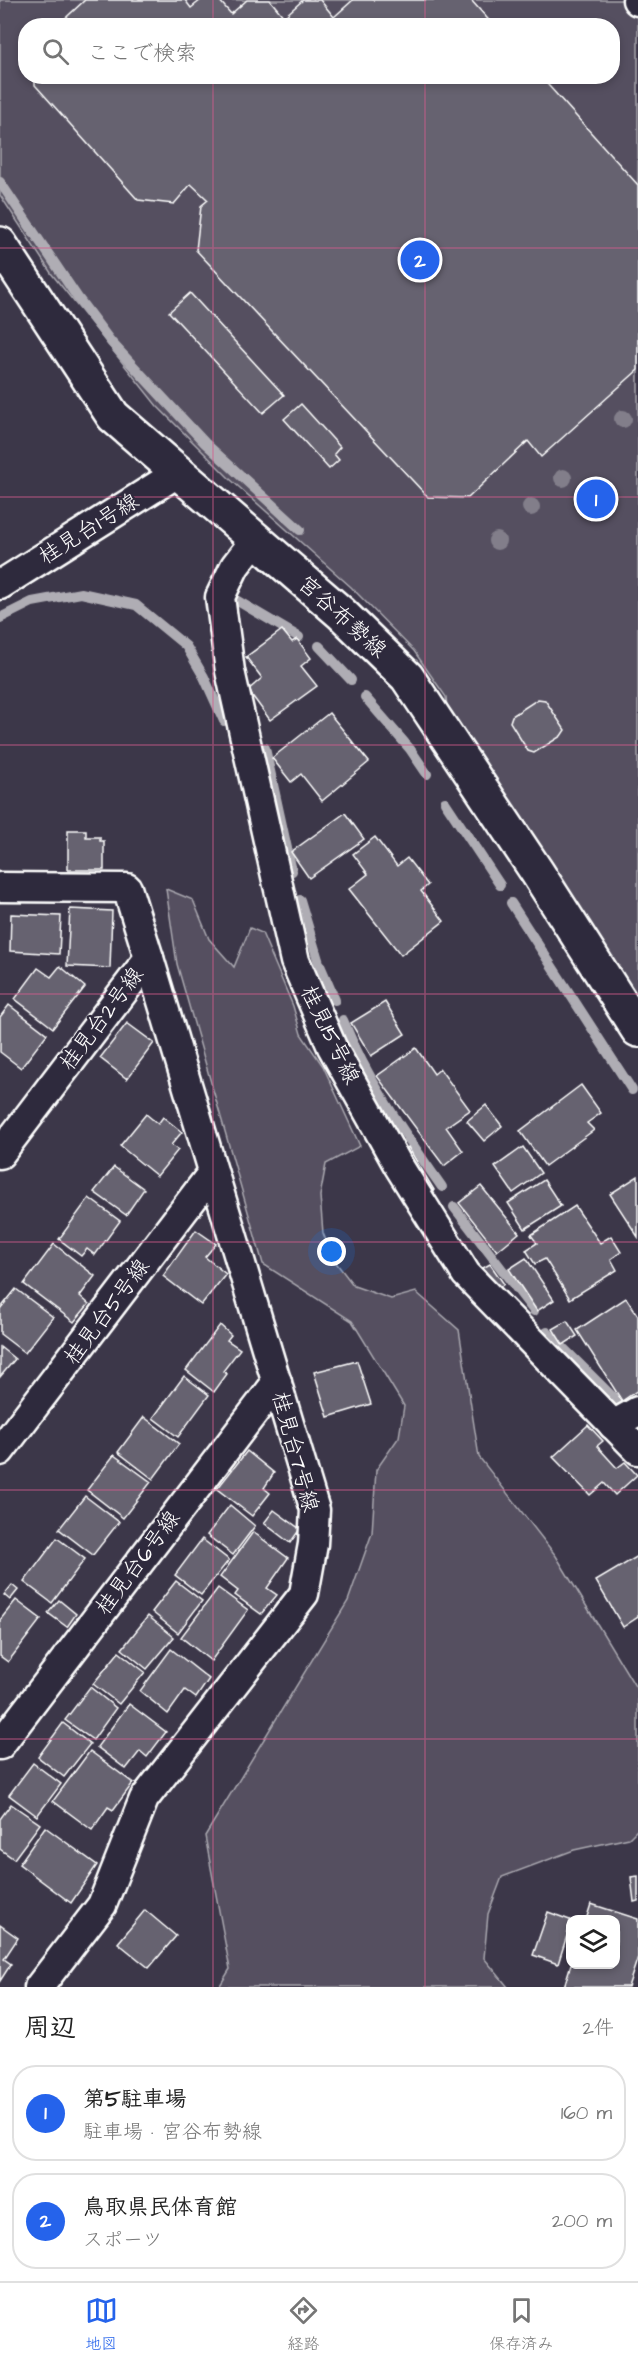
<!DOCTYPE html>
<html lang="ja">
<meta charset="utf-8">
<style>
:root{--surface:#fff;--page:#f6f6f6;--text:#222;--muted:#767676;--line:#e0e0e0;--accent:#2563eb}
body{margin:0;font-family:"Architects Daughter","Klee One",sans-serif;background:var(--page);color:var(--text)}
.controls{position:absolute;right:18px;bottom:18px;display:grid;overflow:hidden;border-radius:12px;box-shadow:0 3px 9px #0003}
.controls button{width:54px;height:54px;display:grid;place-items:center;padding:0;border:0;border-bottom:2px solid var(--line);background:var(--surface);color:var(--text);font:30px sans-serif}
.you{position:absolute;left:332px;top:1252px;width:21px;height:21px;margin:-15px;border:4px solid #fff;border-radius:50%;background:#1a73e8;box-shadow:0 0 0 9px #1a73e833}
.badge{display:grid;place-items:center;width:39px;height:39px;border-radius:50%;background:var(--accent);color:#fff;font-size:20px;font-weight:700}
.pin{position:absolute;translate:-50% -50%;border:3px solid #fff;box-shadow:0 2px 6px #0006}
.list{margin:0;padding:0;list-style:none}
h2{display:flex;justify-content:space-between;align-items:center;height:78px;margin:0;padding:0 24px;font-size:26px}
h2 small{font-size:20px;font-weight:400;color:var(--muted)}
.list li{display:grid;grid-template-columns:39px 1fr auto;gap:18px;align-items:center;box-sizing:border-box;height:96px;margin:0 12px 12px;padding:0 12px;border:2px solid var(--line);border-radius:24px}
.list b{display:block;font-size:22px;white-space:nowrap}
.list p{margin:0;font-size:20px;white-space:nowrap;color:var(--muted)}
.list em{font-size:20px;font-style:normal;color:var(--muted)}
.icon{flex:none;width:33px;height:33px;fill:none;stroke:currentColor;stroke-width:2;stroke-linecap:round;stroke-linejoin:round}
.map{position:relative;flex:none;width:638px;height:1987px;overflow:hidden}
.search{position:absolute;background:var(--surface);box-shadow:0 3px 9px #0003;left:18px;right:18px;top:18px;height:66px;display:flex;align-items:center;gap:15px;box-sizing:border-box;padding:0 21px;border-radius:24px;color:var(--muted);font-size:22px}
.sheet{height:294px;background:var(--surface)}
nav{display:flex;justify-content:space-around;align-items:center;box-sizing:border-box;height:84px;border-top:2px solid var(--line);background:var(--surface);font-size:16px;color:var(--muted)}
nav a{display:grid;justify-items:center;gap:3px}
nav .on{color:var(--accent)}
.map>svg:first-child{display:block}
.green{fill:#555060;stroke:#aaa8b0;stroke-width:1.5;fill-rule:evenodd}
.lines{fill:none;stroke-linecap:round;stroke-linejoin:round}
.stream{stroke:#afadb4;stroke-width:10}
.building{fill:#666270;stroke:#fff;stroke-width:1.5}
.street-casing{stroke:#fff;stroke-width:33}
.secondary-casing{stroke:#fff;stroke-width:38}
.street{stroke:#2f2a3d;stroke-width:28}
.secondary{stroke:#2f2a3d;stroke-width:33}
.tree{fill:#827e8a}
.grid{fill:none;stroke:#d45d8c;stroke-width:1.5;stroke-opacity:0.55}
.labels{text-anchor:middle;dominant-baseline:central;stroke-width:4.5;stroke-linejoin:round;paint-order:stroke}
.street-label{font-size:22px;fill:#fff;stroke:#2f2a3d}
</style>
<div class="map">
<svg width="638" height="1987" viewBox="0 0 638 1987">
<rect width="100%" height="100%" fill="#3c3749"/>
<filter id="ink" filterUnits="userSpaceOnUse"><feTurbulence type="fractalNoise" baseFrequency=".0167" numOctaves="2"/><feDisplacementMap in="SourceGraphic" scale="12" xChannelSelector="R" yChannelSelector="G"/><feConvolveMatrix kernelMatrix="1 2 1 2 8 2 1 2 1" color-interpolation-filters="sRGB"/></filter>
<g filter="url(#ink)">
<g class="green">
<path d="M0 0H638V997L455 720 447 708 446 697 414 651 351 587 230 479 157 406 51 273 0 195ZM26 26H612V76H26Z"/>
<path d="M166 889 193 900 209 939 234 967 250 928 262 933 293 1006 301 1034 323 1066 360 1146 326 1164 320 1196 323 1233 334 1260 354 1286 391 1299 416 1292 459 1330 479 1457 556 1556 638 1691V1829L629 1838 574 1850 502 1877 488 1914 484 1958 508 1987H219L230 1969 205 1836 348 1601 372 1533 376 1470 399 1437 404 1406 352 1321 263 1264 177 964Z"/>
</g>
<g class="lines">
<g class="stream">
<path d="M0 182 78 298 111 342 205 443 300 530"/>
<path d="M236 600 299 637"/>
<path d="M0 618 32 602 81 593 136 605 186 646 204 677 224 721"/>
<path d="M319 646 351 680"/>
<path d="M365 697 410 749 427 774"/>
<path d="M265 748 292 871"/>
<path d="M445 802 500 885"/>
<path d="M300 900 319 963 335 1000"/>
<path d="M511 903 632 1090"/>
<path d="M343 1020C367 1080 405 1134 442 1187"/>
<path d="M454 1207 534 1311"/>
<path d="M547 1332 618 1402"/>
</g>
</g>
<g class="building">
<path d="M85 0H185L191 8 201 0H219L231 14 247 0H270L284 17 303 0H320L334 17 353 0H471L494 26H57Z"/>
<path d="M35 76H540L638 185V370L541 457 528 441 468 498 428 497 196 250 201 206 208 200 191 184 174 204 138 200 35 85Z"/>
<path d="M190 293 284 395 263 413 169 312Z"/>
<path d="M301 404 340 447 334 454 339 460 329 469 284 419Z"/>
<path d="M282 630 292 642 297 639 311 658 301 666 317 686 270 720 248 690 262 678 246 657Z"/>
<path d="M538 699 545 700 565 730 561 736 534 753 528 751 510 722 512 716Z"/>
<path d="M329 713 369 762 322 801 301 774 291 782 272 758Z"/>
<path d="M345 813 364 839 309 878 291 852Z"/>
<path d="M68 830H86V837H100V841H104V870H68Z"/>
<path d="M375 837 397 866 407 858 428 885 421 891 444 921 401 955 349 889 368 874 353 854Z"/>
<path d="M70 909 112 911 110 968 67 966Z"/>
<path d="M11 914 61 916 59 954 10 951Z"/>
<path d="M60 966 85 987 53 1028 15 999 38 968 51 977Z"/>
<path d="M385 1002 405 1034 371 1056 351 1023Z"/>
<path d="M9 1005 47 1034 21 1068 0 1052V1017Z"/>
<path d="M127 1023 154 1043 127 1079 100 1058Z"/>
<path d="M416 1048 434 1074 440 1069 470 1110 446 1127 463 1151 444 1166 377 1076Z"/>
<path d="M581 1085 601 1113 587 1123 594 1130 545 1166 520 1131Z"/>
<path d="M486 1105 502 1126 484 1141 467 1121Z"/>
<path d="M146 1114 158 1124 163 1117 182 1132 171 1145 178 1150 157 1176 120 1146Z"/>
<path d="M408 1147 434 1190 430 1192 404 1150Z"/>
<path d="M523 1147 541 1173 513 1193 495 1167Z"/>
<path d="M114 1167 144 1189 126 1215 94 1192Z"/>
<path d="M638 1176V1237L610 1194Z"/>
<path d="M544 1180 561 1206 525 1229 508 1203Z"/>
<path d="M481 1186 519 1233 497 1251 459 1203Z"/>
<path d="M89 1198 120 1221 95 1255 87 1249 81 1256 59 1239Z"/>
<path d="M575 1206 600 1243 611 1236 621 1252 611 1259 617 1270 570 1299 545 1259 535 1264 526 1250 537 1243 531 1235Z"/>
<path d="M196 1230 216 1244 205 1257 226 1274 201 1305 163 1276Z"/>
<path d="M54 1244 95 1276 80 1296 89 1304 74 1322 24 1284Z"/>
<path d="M526 1258 554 1300 537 1311 509 1269Z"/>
<path d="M490 1264 504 1284 498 1288 483 1268Z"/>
<path d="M16 1289 53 1317 25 1353 0 1334V1309Z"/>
<path d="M626 1298 638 1316V1390L622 1401 577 1330Z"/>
<path d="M567 1321 577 1336 563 1345 553 1329Z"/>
<path d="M220 1325 231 1335 227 1340 240 1349 223 1371 227 1374 214 1392 186 1370Z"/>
<path d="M0 1347 15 1359 0 1377Z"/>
<path d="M357 1361 371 1404 328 1417 314 1372Z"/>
<path d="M184 1376 209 1395 178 1437 153 1418Z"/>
<path d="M144 1417 179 1444 153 1479 118 1452Z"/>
<path d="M588 1425 603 1441 597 1446 617 1468 625 1462 637 1475 615 1495 604 1483 590 1495 553 1457Z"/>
<path d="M247 1451 274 1473 264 1488 270 1493 252 1516 217 1489Z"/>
<path d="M114 1455 151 1482 123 1518 87 1490Z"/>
<path d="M85 1496 119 1522 93 1555 59 1529Z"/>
<path d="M230 1505 255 1526 233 1555 207 1535Z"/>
<path d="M274 1510 300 1529 290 1543 264 1523Z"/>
<path d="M253 1532 288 1558 267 1588 277 1595 261 1614 235 1595 238 1591 220 1577Z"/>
<path d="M57 1538 85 1559 52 1603 24 1582Z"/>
<path d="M202 1539 229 1560 201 1595 175 1575Z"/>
<path d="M638 1556V1617L623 1627 596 1581Z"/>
<path d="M176 1581 202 1601 178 1633 152 1612Z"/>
<path d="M12 1585 18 1590 10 1600 4 1595Z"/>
<path d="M218 1588 248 1610 211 1661 181 1637Z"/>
<path d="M16 1600 41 1619 8 1662 0 1656V1620Z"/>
<path d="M59 1600 76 1614 67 1627 48 1613Z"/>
<path d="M148 1616 174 1637 147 1669 122 1649Z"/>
<path d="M171 1649 209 1679 196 1698 185 1690 168 1714 140 1691Z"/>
<path d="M119 1652 145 1672 119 1704 93 1684Z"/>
<path d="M90 1687 116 1708 93 1740 65 1720Z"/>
<path d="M129 1704 166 1732 147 1757 140 1751 126 1769 97 1747Z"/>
<path d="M63 1723 90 1744 64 1777 38 1757Z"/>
<path d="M90 1751 133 1783 113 1810 108 1807 92 1830 53 1801Z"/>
<path d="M33 1763 61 1784 37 1816 9 1795Z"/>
<path d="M11 1804 40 1824 14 1859 0 1849V1819Z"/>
<path d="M45 1827 97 1865 71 1903 19 1864Z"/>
<path d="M638 1876V1901L634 1902 631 1877Z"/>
<path d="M591 1904 638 1919V1957L628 1987H564L571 1964H616V1920H586Z"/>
<path d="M145 1910 176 1936 149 1968 118 1943Z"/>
<path d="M548 1912 570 1920V1926L558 1964 533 1955Z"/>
<path d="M0 1925 18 1938 4 1959 11 1964 0 1981Z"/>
</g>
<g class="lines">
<defs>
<g id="street">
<path d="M637 0 638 1"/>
<path d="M255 540 235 566 220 597 230 671 295 961 332 1047 398 1165 466 1274 638 1450"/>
<path d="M0 585 179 472"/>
<path d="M0 887 127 888 149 958 0 1154"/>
<path d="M613 1425 638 1411"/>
<path d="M0 1451 213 1172"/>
<path d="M0 1745 277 1382"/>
<path d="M39 1987 102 1905 144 1799 304 1594 313 1544 315 1510 149 958"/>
</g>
<path id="secondary" d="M0 244 113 416 341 613 407 677 537 872 638 1030"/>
</defs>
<use href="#street" class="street-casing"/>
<use href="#secondary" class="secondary-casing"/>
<use href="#street" class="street"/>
<use href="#secondary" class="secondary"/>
</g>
<g class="tree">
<circle cx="623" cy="419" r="9"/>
<circle cx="563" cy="478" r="9"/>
<circle cx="531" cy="507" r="9"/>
<circle cx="497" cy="541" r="9"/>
</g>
</g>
<path class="grid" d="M213 0V26M425 0V26M213 76V1987M425 76V1987M0 248H638M0 497H638M0 745H638M0 994H638M0 1242H638M0 1490H638M0 1739H638"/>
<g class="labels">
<g class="street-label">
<text transform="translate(89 529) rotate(-32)">桂見台1号線</text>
<text transform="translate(342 617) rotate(42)">宮谷布勢線</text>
<text transform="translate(102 1019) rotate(-53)">桂見台2号線</text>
<text transform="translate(330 1035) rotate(64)">桂見15号線</text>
<text transform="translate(107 1312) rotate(-53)">桂見台5号線</text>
<text transform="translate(295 1452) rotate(75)">桂見台7号線</text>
<text transform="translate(138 1563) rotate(-53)">桂見台6号線</text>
</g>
</g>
</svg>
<div class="controls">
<button><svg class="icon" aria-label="layers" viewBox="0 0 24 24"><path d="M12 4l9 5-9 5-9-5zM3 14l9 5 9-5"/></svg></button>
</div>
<div class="you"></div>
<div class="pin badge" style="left:596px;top:499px">1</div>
<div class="pin badge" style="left:420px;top:260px">2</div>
<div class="search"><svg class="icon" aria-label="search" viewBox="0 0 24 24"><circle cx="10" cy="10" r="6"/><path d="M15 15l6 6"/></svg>ここで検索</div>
</div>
<section class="sheet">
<h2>周辺<small>2件</small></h2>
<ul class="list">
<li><span class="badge">1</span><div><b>第5駐車場</b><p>駐車場 · 宮谷布勢線</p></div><em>160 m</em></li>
<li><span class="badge">2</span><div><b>鳥取県民体育館</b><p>スポーツ</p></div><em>200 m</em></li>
</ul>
</section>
<nav>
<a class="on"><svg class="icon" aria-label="map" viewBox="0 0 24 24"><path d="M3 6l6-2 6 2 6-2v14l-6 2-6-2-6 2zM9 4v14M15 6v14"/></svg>地図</a>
<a><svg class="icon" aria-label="directions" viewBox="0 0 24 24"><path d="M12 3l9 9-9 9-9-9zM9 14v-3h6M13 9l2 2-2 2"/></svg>経路</a>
<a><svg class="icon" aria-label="saved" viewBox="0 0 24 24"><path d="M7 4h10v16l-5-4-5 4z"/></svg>保存済み</a>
</nav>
